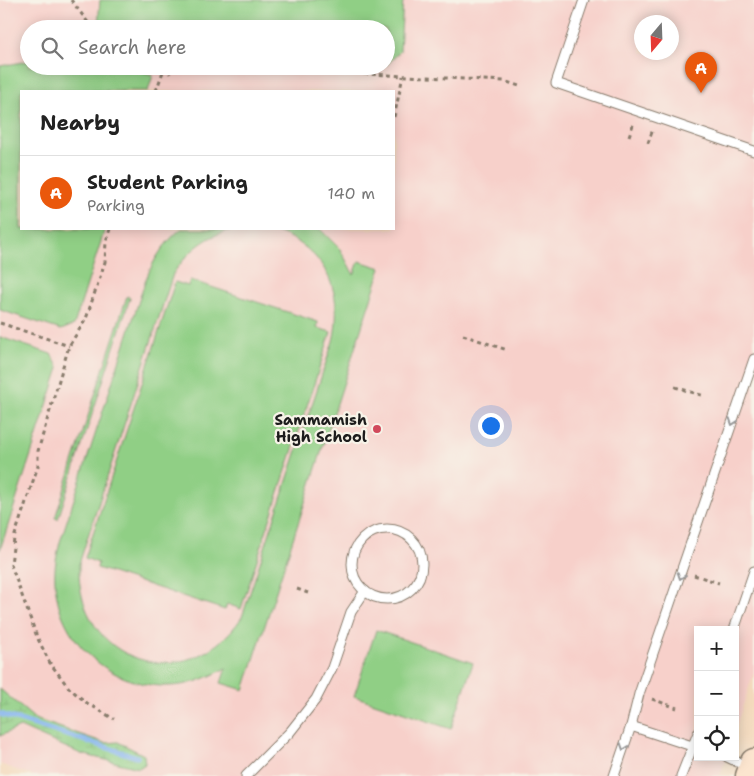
<!DOCTYPE html>
<meta charset="utf-8">
<style>
:root{--surface:#fff;--page:#f2f2f2;--text:#222;--muted:#767676;--line:#e0e0e0;--accent:#ea580c}
body{margin:0;font-family:"Shantell Sans",sans-serif;background:var(--page);color:var(--text)}
.controls{position:absolute;right:15px;bottom:15px;display:grid;overflow:hidden;border-radius:0px;box-shadow:0 2px 12px #0003}
.controls button{width:45px;height:45px;display:grid;place-items:center;padding:0;border:0;border-bottom:1px solid var(--line);background:var(--surface);color:var(--text);font:25px sans-serif}
.compass{position:absolute;left:634px;top:15px;width:45px;height:45px;border-radius:50%;background:var(--surface);box-shadow:0 2px 12px #0003;rotate:199deg}
.you{position:absolute;left:490px;top:425px;width:18px;height:18px;margin:-12px;border:4px solid #fff;border-radius:50%;background:#1a73e8;box-shadow:0 0 0 8px #1a73e833}
.badge{display:grid;place-items:center;width:32px;height:32px;border-radius:50%;background:var(--accent);color:#fff;font-size:16px;font-weight:700}
.pin{position:absolute;translate:-50% -41px;filter:drop-shadow(0 1px 2px #0008)}
.pin::after{content:'';position:absolute;top:26px;width:18px;height:15px;background:inherit;clip-path:polygon(0 0,100% 0,50% 100%)}
.list{margin:0;padding:0;list-style:none}
h2{display:flex;justify-content:space-between;align-items:center;height:65px;margin:0;padding:0 20px;font-size:21px}
h2 small{font-size:16px;font-weight:400;color:var(--muted)}
.list li{display:grid;grid-template-columns:32px 1fr auto;gap:15px;align-items:center;box-sizing:border-box;height:75px;padding:0 20px;border-top:1px solid var(--line)}
.list b{display:block;font-size:19px;white-space:nowrap}
.list p{margin:0;font-size:16px;white-space:nowrap;color:var(--muted)}
.list em{font-size:16px;font-style:normal;color:var(--muted)}
.icon{flex:none;width:28px;height:28px;fill:none;stroke:currentColor;stroke-width:2;stroke-linecap:round;stroke-linejoin:round}
.map{position:relative;flex:none;width:754px;height:776px;overflow:hidden}
.search{position:absolute;background:var(--surface);box-shadow:0 2px 12px #0003;left:20px;top:20px;width:375px;height:55px;display:flex;align-items:center;gap:12px;box-sizing:border-box;padding:0 18px;border-radius:28px;color:var(--muted);font-size:19px}
.panel{position:absolute;background:var(--surface);box-shadow:0 2px 12px #0003;left:20px;top:90px;width:375px;height:140px;border-radius:0px}
.map>svg:first-child{display:block}
.built{fill:#f7d0ca;fill-rule:evenodd}
.grass{fill:#90cf85;stroke:#567650}
.wetland{fill:url(#wetland-marsh);stroke:#567650}
.lines{fill:none;stroke-linecap:round;stroke-linejoin:round}
.stream{stroke:#83b4ef;stroke-width:5.5}
.lane-casing{stroke:#887b6c;stroke-width:11}
.secondary-casing{stroke:#887b6c;stroke-width:29}
.path{stroke:#887b6c;stroke-width:3;stroke-dasharray:4 4;stroke-linecap:butt}
.lane{stroke:#fff;stroke-width:9}
.secondary{stroke:#fce5cf;stroke-width:26}
.oneway{stroke:#999}
.poi-dot{fill:#d1495b;stroke:#f7f3e8;stroke-width:2}
.labels{text-anchor:middle;dominant-baseline:central;stroke-width:4.5;stroke-linejoin:round;paint-order:stroke}
.poi-label{font-size:15px;font-weight:bold;fill:#1c1c1c;stroke:#f7f3e8;text-anchor:end}
</style>
<div class="map">
<svg width="754" height="776" viewBox="0 0 754 776">
<defs>
<pattern id="wetland-marsh" width="20" height="14" patternUnits="userSpaceOnUse" patternTransform="scale(1.25)"><rect width="20" height="14" fill="#90cf85"/><path d="M1 5h8M5 5V1M11 12h8M15 12V8" fill="none" stroke="#7cb172"/></pattern>
</defs>
<rect width="100%" height="100%" fill="#f7f3e8"/>
<filter id="ink" filterUnits="userSpaceOnUse"><feTurbulence type="fractalNoise" baseFrequency=".02" numOctaves="2"/><feDisplacementMap in="SourceGraphic" scale="10" xChannelSelector="R" yChannelSelector="G"/><feConvolveMatrix kernelMatrix="1 2 1 2 8 2 1 2 1" color-interpolation-filters="sRGB"/></filter>
<filter id="wash" filterUnits="userSpaceOnUse"><feTurbulence type="fractalNoise" baseFrequency=".0096" numOctaves="4" result="noise"/><feDisplacementMap in="SourceGraphic" scale="20" xChannelSelector="R" yChannelSelector="G"/><feGaussianBlur stdDeviation="1.12" result="paint"/><feColorMatrix in="noise" values="0 0 0 0 0 0 0 0 0 0 0 0 0 0 0 0 0 1.4 0 .05"/><feComposite in="paint" operator="in"/></filter>
<g filter="url(#wash)">
<rect width="100%" height="100%" fill="#f4dabd"/>
<path class="built" d="M0 0H754V672L735 729V630H698V757H726L720 776H34L0 764ZM642 22H672V52H642ZM29 29H386V66H29ZM21 91H394V229H21Z"/>
<g class="grass">
<path d="M100 0H403L400 51 386 66V29H122L98 25Z"/>
<path d="M29 61V66H123L153 75 148 91H21V229H105L74 325 61 330 0 310V66Z"/>
<path d="M181 229H235C207 235 189 250 173 274L79 564C75 663 187 700 242 617L333 341C346 287 320 241 265 229H320L340 249 354 275 359 261 381 268 244 690 221 683 226 668C208 678 189 686 168 686 109 687 57 640 55 580 54 567 57 555 60 542L146 279C154 259 164 243 181 229Z"/>
<path d="M190 280 318 322 317 328 331 332 241 609 227 604 225 610 97 568 98 563 85 558 175 282 188 286Z"/>
<path d="M127 296 130 298 58 519 55 518Z"/>
<path d="M0 337 51 354 59 368 0 550Z"/>
<path d="M376 630 473 663 451 729 354 696Z"/>
</g>
<path class="wetland" d="M0 689 35 719 105 743 118 742 144 755 145 764 139 768 81 754 20 727 0 736Z"/>
<g class="lines">
<path class="stream" d="M0 714 137 757"/>
</g>
</g>
<g filter="url(#ink)">
<g class="lines">
<defs>
<g id="lane">
<path d="M584 0 556 83 754 151"/>
<circle cx="387" cy="564" r="35"/>
<path d="M734 630 754 571"/>
<path d="M631 726 698 748"/>
<path d="M727 757 750 768"/>
<path d="M246 776 290 732 316 699 332 668 351 612 365 591"/>
<path d="M614 776 631 726 639 694 754 359"/>
<path d="M681 776 698 733"/>
</g>
<path id="secondary" d="M749 776 754 762"/>
</defs>
<use href="#lane" class="lane-casing"/>
<use href="#secondary" class="secondary-casing"/>
<g class="path">
<path d="M71 0 93 29"/>
<path d="M166 66 170 74"/>
<path d="M212 66 504 81 519 86"/>
<path d="M156 91 165 66"/>
<path d="M394 117 403 76"/>
<path d="M629 136 634 122"/>
<path d="M648 143 653 129"/>
<path d="M110 229 106 241 105 262 86 319 69 346 38 451V466L14 538 11 565 37 637 50 663 69 688 87 703 114 719"/>
<path d="M0 323 69 346"/>
<path d="M463 335 507 350"/>
<path d="M675 387 704 396"/>
<path d="M694 575 719 583"/>
<path d="M297 589 308 593"/>
<path d="M652 699 677 708"/>
</g>
<use href="#lane" class="lane"/>
<use href="#secondary" class="secondary"/>
</g>
<defs><path id="oneway-chevron" d="M-2-3.5L2.5 0L-2 3.5" fill="none" stroke-width="1.6" stroke-linecap="round" stroke-linejoin="round" transform="scale(1.25)"/></defs>
<g class="oneway">
<use href="#oneway-chevron" transform="translate(733 422) rotate(109)"/>
<use href="#oneway-chevron" transform="translate(681 576) rotate(109)"/>
<use href="#oneway-chevron" transform="translate(624 747) rotate(109)"/>
</g>
</g>
<circle class="poi-dot" cx="377" cy="429" r="5"/>
<g class="labels">
<g class="poi-label">
<text x="367" y="420">Sammamish<tspan x="367" dy="17">High School</tspan></text>
</g>
</g>
</svg>
<div class="controls">
<button>+</button>
<button>−</button>
<button><svg class="icon" aria-label="locate" viewBox="0 0 24 24"><circle cx="12" cy="12" r="6"/><path d="M12 2v4M12 18v4M2 12h4M18 12h4"/></svg></button>
</div>
<svg class="compass" viewBox="-18 -18 36 36"><path d="M0-13l5 13h-10z" fill="#e53935"/><path d="M0 13l5-13h-10z" fill="#767676"/></svg>
<div class="you"></div>
<div class="pin badge" style="left:701px;top:93px">A</div>
<div class="search"><svg class="icon" aria-label="search" viewBox="0 0 24 24"><circle cx="10" cy="10" r="6"/><path d="M15 15l6 6"/></svg>Search here</div>
<section class="panel">
<h2>Nearby<small></small></h2>
<ul class="list">
<li><span class="badge">A</span><div><b>Student Parking</b><p>Parking</p></div><em>140 m</em></li>
</ul>
</section>
</div>
